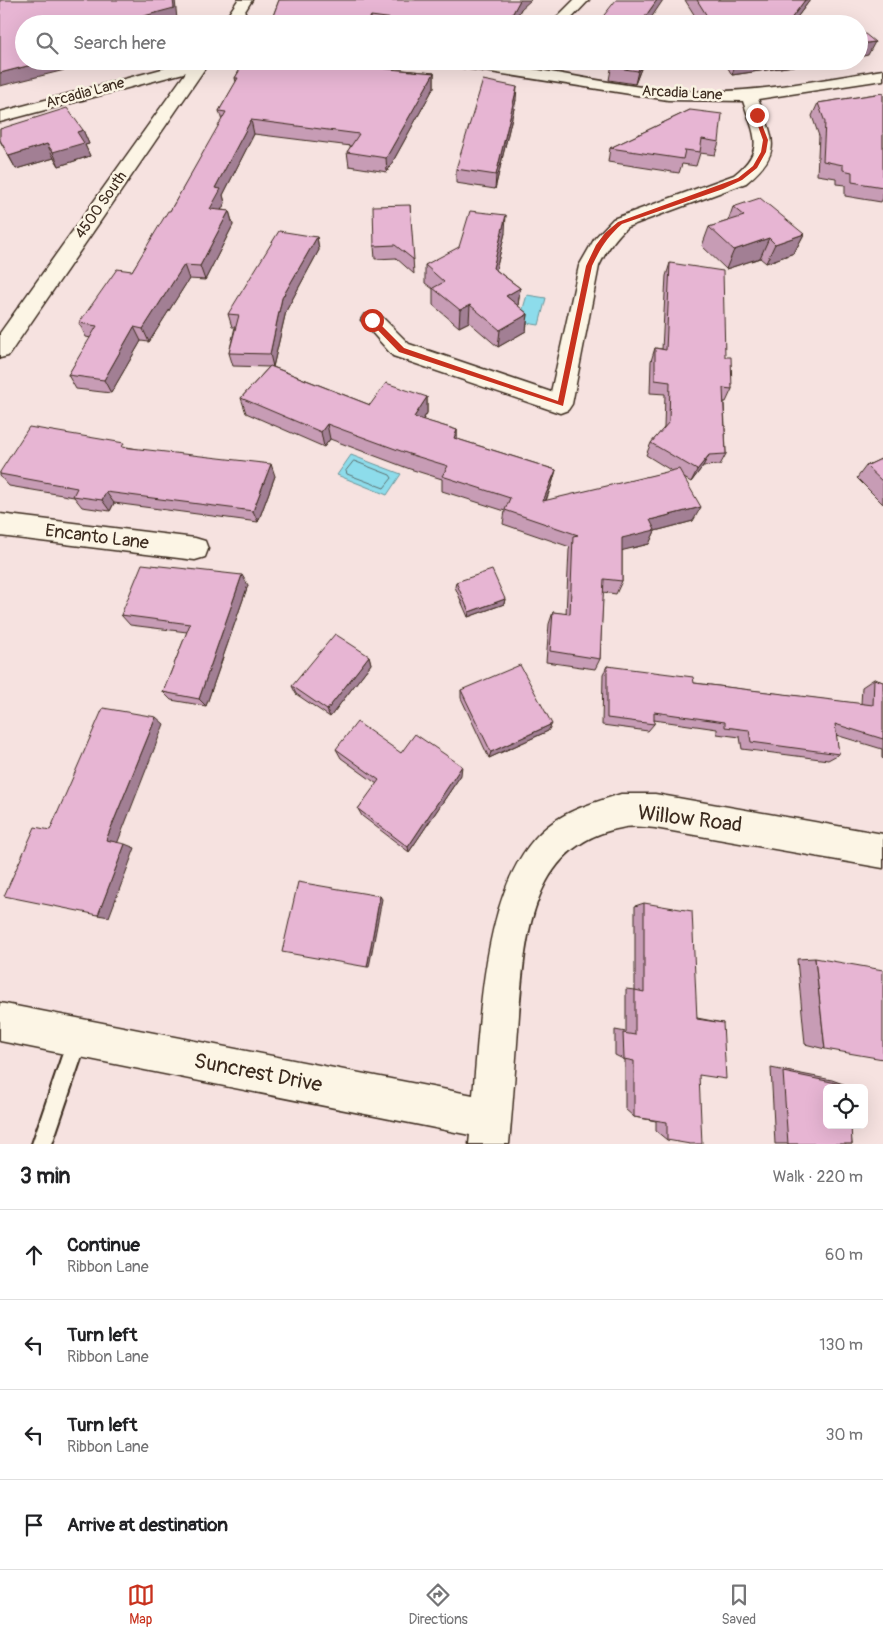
<!DOCTYPE html>
<meta charset="utf-8">
<style>
:root{--surface:#fff;--page:#f2f2f2;--text:#202124;--muted:#757577;--line:#e0e0e0;--accent:#c8321e}
body{margin:0;font-family:Pangolin,sans-serif;background:var(--page);color:var(--text)}
.controls{position:absolute;right:15px;bottom:15px;display:grid;overflow:hidden;border-radius:8px;box-shadow:0 5px 20px #0002}
.controls button{width:45px;height:45px;display:grid;place-items:center;padding:0;border:0;border-bottom:1px solid var(--line);background:var(--surface);color:var(--text);font:25px sans-serif}
.stop{position:absolute;width:15px;height:15px;margin:-11px;border:4px solid #c8321e;border-radius:50%;background:#fff}
.stop.end{background:#c8321e;border-color:#fff;box-shadow:0 1px 5px #0008}
.list{margin:0;padding:0;list-style:none}
h2{display:flex;justify-content:space-between;align-items:center;height:65px;margin:0;padding:0 20px;font-size:21px}
h2 small{font-size:16px;font-weight:400;color:var(--muted)}
.list li{display:grid;grid-template-columns:32px 1fr auto;gap:15px;align-items:center;box-sizing:border-box;height:90px;padding:0 20px;border-top:1px solid var(--line)}
.list b{display:block;font-size:19px;white-space:nowrap}
.list p{margin:0;font-size:16px;white-space:nowrap;color:var(--muted)}
.list em{font-size:16px;font-style:normal;color:var(--muted)}
.icon{flex:none;width:28px;height:28px;fill:none;stroke:currentColor;stroke-width:2;stroke-linecap:round;stroke-linejoin:round}
.map{position:relative;flex:none;width:883px;height:1144px;overflow:hidden}
.search{position:absolute;background:var(--surface);box-shadow:0 5px 20px #0002;left:15px;right:15px;top:15px;height:55px;display:flex;align-items:center;gap:12px;box-sizing:border-box;padding:0 18px;border-radius:28px;color:var(--muted);font-size:19px}
.sheet{height:425px;background:var(--surface)}
nav{display:flex;justify-content:space-around;align-items:center;box-sizing:border-box;height:70px;border-top:1px solid var(--line);background:var(--surface);font-size:14px;color:var(--muted)}
nav a{display:grid;justify-items:center;gap:2px}
nav .on{color:var(--accent)}
.map>svg:first-child{display:block}
.water{fill:#8ddceb;stroke:#6c9599}
.lines{fill:none;stroke-linecap:round;stroke-linejoin:round}
.shore{stroke:#5c7170;stroke-width:1}
.service-casing{stroke:#3b2a1e;stroke-width:4}
.minor-casing{stroke:#3b2a1e;stroke-width:3}
.secondary-casing{stroke:#3b2a1e;stroke-width:3}
.service{fill:#fcf5e5;fill-rule:evenodd}
.minor{fill:#fcf5e5;fill-rule:evenodd}
.secondary{fill:#fcf5e5;fill-rule:evenodd}
.wall{fill:#c79cb5;stroke:#3b2a1e}
.shaded-wall{fill:#a27f94;stroke:#3b2a1e}
.building{fill:#e7b5d3;stroke:#3b2a1e}
.route{fill:#c8321e}
.labels{text-anchor:middle;dominant-baseline:central;stroke-width:5;stroke-linejoin:round;paint-order:stroke}
.far-street-label{font-size:15px;fill:#3b2a1e;stroke:#fcf5e5}
.street-label{font-size:18px;fill:#3b2a1e;stroke:#fcf5e5}
.near-street-label{font-size:21px;fill:#3b2a1e;stroke:#fcf5e5}
</style>
<div class="map">
<svg width="883" height="1144" viewBox="0 0 883 1144">
<rect width="100%" height="100%" fill="#f6e2e0"/>
<filter id="ink" filterUnits="userSpaceOnUse"><feTurbulence type="fractalNoise" baseFrequency=".02" numOctaves="2"/><feDisplacementMap in="SourceGraphic" scale="10" xChannelSelector="R" yChannelSelector="G"/><feConvolveMatrix kernelMatrix="1 2 1 2 8 2 1 2 1" color-interpolation-filters="sRGB"/></filter>
<g filter="url(#ink)">
<g class="water">
<path d="M527 295 546 298 539 325 519 322Z"/>
<path d="M351 455 401 474 387 495 337 475Z"/>
</g>
<g class="lines">
<path class="shore" d="M354 461 390 475 392 478 384 488 347 474 346 471Z"/>
<defs>
<path id="service" d="M78 1028 85 1031 88 1038 52 1144H32L68 1038 71 1031Z"/>
<g id="minor">
<path d="M574 0H589L566 24H550Z"/>
<path d="M192 61H206L208 64 206 67 0 122V112Z"/>
<path d="M444 61C520 61 592 83 667 90 740 97 812 81 883 70V80L758 99C773 139 784 152 746 183L627 227C614 239 606 251 599 266L572 404 568 410 560 413 393 356 361 320 364 315 372 313 380 315 409 344 551 392 579 266 595 238 613 219 734 175C766 150 754 135 743 101L668 100 452 66Z"/>
<path d="M0 514 195 538 205 541 208 549 205 557 195 560 0 536Z"/>
<path d="M621 794H655L883 834V868L655 828C644 827 632 825 621 828 530 845 525 940 519 1015 516 1058 513 1101 509 1144H469L470 1135 0 1041V1003L473 1095C481 1018 482 878 548 826 569 809 596 802 621 794Z"/>
</g>
<g id="secondary">
<path d="M238 0H252L237 24H222Z"/>
<path d="M194 61H210L8 356 0 358V333Z"/>
</g>
</defs>
<use href="#service" class="service-casing"/>
<use href="#minor" class="minor-casing"/>
<use href="#secondary" class="secondary-casing"/>
<use href="#service" class="service"/>
<use href="#minor" class="minor"/>
<use href="#secondary" class="secondary"/>
</g>
<g class="wall">
<path d="M279 0 521 9 513 24H270Z"/>
<path d="M685 0H810L792 24H700Z"/>
<path d="M245 61H355L353 65 434 73V87L387 172 349 166 347 152 351 146 254 134 223 195 225 203 221 210 229 211 233 225 205 280 189 279 149 342 141 341 111 393 76 389 68 375 91 338 86 337 79 323 132 271 170 211 222 121 219 111 236 82 235 78Z"/>
<path d="M594 61H644L635 84 609 80 612 64Z"/>
<path d="M724 61H827L732 75Z"/>
<path d="M883 93V198L881 202 845 196V185L836 184V178L817 175 819 136 812 116 818 103Z"/>
<path d="M516 100 495 189 456 183V169Z"/>
<path d="M690 110 719 142 715 155 700 153 696 166 682 164 679 173 608 162 610 148Z"/>
<path d="M0 129 83 130 89 144 85 145 90 156 59 166 54 158 16 169 0 141Z"/>
<path d="M410 205 414 274 396 258 375 259 374 246Z"/>
<path d="M733 207 804 234 794 253 766 263 760 258 726 269 702 246 709 227 728 221Z"/>
<path d="M505 233 496 270 520 288 518 306 528 314 526 331 498 347 469 322 459 327 433 305V289L425 283V265Z"/>
<path d="M317 237 319 250 286 311 273 367 370 405 427 397V413L423 420 457 430V439L556 470 552 484 546 501 672 471 646 455 651 443 664 428 665 394 650 393 651 361 655 348 662 349 666 276 670 263 725 357 732 389 726 402H724L726 454 720 465 703 466 691 482 684 478 693 521 655 531 649 544 622 550V581L616 594 603 592 600 659 595 669 546 662 549 624 553 612 566 614 569 550 570 547 503 524 505 511 442 491V479L410 469 330 439 324 447 246 413 241 398 269 367 233 366 229 353 235 327H232L228 314Z"/>
<path d="M127 447 275 476 258 522 114 503 110 511 82 507 74 497 9 486 0 476V472Z"/>
<path d="M883 458V504L857 478 866 466Z"/>
<path d="M456 582 505 599 504 604 468 617 455 587Z"/>
<path d="M248 585 206 706 171 700 163 692 187 632 130 625 121 615Z"/>
<path d="M369 656 371 664 330 717 296 694 292 686Z"/>
<path d="M607 666 694 683 861 704 862 687 874 679 883 682V759L882 758V749L836 735 839 754 828 760 742 749 740 737 717 734V729L654 720V724L648 731 602 725 603 674Z"/>
<path d="M461 690 548 731 489 758 461 698Z"/>
<path d="M336 749 401 753 461 775 409 852 362 816 358 809 377 784 341 758Z"/>
<path d="M644 903 697 1018 723 1023 699 1075 667 1140 656 1131V1121L634 1117 625 1109V1060L615 1055V1030L626 1032V989L635 990V906Z"/>
<path d="M815 958 825 1049 805 1044 797 959Z"/>
<path d="M771 1068 832 1080 846 1085 852 1144H775Z"/>
</g>
<g class="shaded-wall">
<path d="M173 0H175L177 19 161 24H114Z"/>
<path d="M520 0H531L521 9 513 24H507Z"/>
<path d="M657 0H663L647 24H640Z"/>
<path d="M805 0H810L792 24H787Z"/>
<path d="M371 16V24H366Z"/>
<path d="M875 42 868 55 859 57V44Z"/>
<path d="M47 61H101L0 86V73Z"/>
<path d="M347 61H355L347 78 345 65Z"/>
<path d="M642 61H644L635 84 638 71Z"/>
<path d="M739 61H827L732 75 736 62Z"/>
<path d="M434 73V87L387 172 386 158Z"/>
<path d="M517 87 516 100 495 189 496 175Z"/>
<path d="M251 120 254 134 223 195 225 203 214 223 210 209 215 188Z"/>
<path d="M83 130 89 144 85 145 90 156 59 166 53 152 77 132Z"/>
<path d="M47 144 54 158 16 169 9 156Z"/>
<path d="M229 211 233 225 205 280 200 266Z"/>
<path d="M506 215 505 233 492 286 493 268Z"/>
<path d="M804 234 794 253 766 263 775 244Z"/>
<path d="M317 237 319 250 286 311 273 367 270 354 282 298Z"/>
<path d="M769 238 760 258 726 269 734 250Z"/>
<path d="M184 265 189 279 149 342 143 329Z"/>
<path d="M520 288 518 306 506 296Z"/>
<path d="M470 305 469 322 459 327 460 310Z"/>
<path d="M528 314 526 331 498 347 500 330Z"/>
<path d="M134 327 141 341 111 393 104 380Z"/>
<path d="M427 397V413L415 432 414 417Z"/>
<path d="M327 424 330 439 324 447 321 432Z"/>
<path d="M457 430V445L454 438Z"/>
<path d="M709 455 703 466 691 482 697 470Z"/>
<path d="M271 464 275 476 258 522 253 511Z"/>
<path d="M556 470 552 484 540 515 543 501Z"/>
<path d="M106 492 114 503 110 511 102 500Z"/>
<path d="M701 507 693 521 655 531 649 544 616 552 622 538 650 520Z"/>
<path d="M242 575 248 585 206 706 199 699Z"/>
<path d="M505 599 504 604 468 617 469 612Z"/>
<path d="M369 656 371 664 330 717 327 710Z"/>
<path d="M156 717 164 724 117 844 106 840Z"/>
<path d="M552 724 548 731 489 758 491 752Z"/>
<path d="M462 766 461 775 409 852 408 847Z"/>
<path d="M125 844 135 848 109 917 98 915Z"/>
<path d="M380 896 382 899 369 967H367Z"/>
</g>
<g class="building">
<path d="M0 0H173L174 8 114 24H24V61H47L0 73Z"/>
<path d="M279 0H520L507 24H432L371 16 366 24H270Z"/>
<path d="M616 0H657L640 24H597Z"/>
<path d="M697 0H805L787 24H712Z"/>
<path d="M849 21 853 24H825Z"/>
<path d="M859 29 875 42 859 44Z"/>
<path d="M245 61H347L345 65 434 73 386 158 347 152 359 134 251 120 215 188 221 189 210 209 229 211 200 266 184 265 143 329 134 327 104 380 68 375 97 326 79 323 117 269 132 271 168 211H170L226 112 219 111 238 78H235Z"/>
<path d="M613 61H642L638 71 611 67Z"/>
<path d="M483 80 517 87 496 175 456 169Z"/>
<path d="M883 93V187L852 182V172L843 170V165L823 161 825 122 818 103Z"/>
<path d="M67 108 83 130 77 132 84 143 53 152 47 144 9 156 0 140V129Z"/>
<path d="M690 110 722 114 719 142 702 139 700 152 685 150 683 159 610 148Z"/>
<path d="M760 198 804 234 775 244 769 238 734 250 709 227 744 216 733 207Z"/>
<path d="M410 205 414 260 395 245 374 246 373 206Z"/>
<path d="M470 211 506 215 493 268 520 288 506 296 528 314 500 330 470 305 460 310 433 288 444 282 425 265 459 247Z"/>
<path d="M279 231 317 237 282 298 270 354 229 353 239 315 228 314Z"/>
<path d="M670 263 723 271 725 357H731L732 389 723 388 726 454 709 455 697 470 651 443 669 422 670 382 655 380V348L666 350Z"/>
<path d="M270 366 370 405 386 383 427 397 414 417 457 430 454 438 556 470 543 501 679 469 701 507 650 520 655 530 622 538V581L604 579 600 659 550 651 553 612 570 614 573 536 578 535 505 510 510 498 442 476 448 466 409 454 327 424 321 432 241 398Z"/>
<path d="M29 427 124 443 122 447 271 464 253 511 106 492 102 500 73 496 77 488 0 474V472Z"/>
<path d="M883 458V482L866 466Z"/>
<path d="M142 564 242 575 199 699 163 692 190 624 121 615Z"/>
<path d="M492 570 505 599 469 612 456 582Z"/>
<path d="M335 634 369 656 327 710 292 686Z"/>
<path d="M520 665 552 724 491 752 461 690Z"/>
<path d="M607 666 693 677 694 683 873 705 874 679 883 682V739L835 724 839 754 751 742 749 730 725 727V722L654 712V724L607 718Z"/>
<path d="M103 708 156 717 106 840 125 844 98 915 4 896 35 827 50 830Z"/>
<path d="M357 722 401 753 415 734 462 766 408 847 358 809 379 780 336 749Z"/>
<path d="M298 882 380 896 367 967 282 952Z"/>
<path d="M644 903 692 911 697 1019 723 1023 726 1079 699 1075 702 1144H690L667 1140V1122L634 1117V1061L624 1059 623 1033 635 1035V990L644 992Z"/>
<path d="M815 958 883 970V1059L825 1049Z"/>
<path d="M783 1072 846 1085 847 1088H827V1125H851L852 1144H788Z"/>
</g>
</g>
<path class="route" d="M758 114 768 140 766 152 757 168 742 180 723 189 622 224C607 237 600 249 592 266L563 406 399 352 368 320 374 318 404 348 558 401 586 266 596 245 605 233 618 222 738 178 753 166 761 152 763 140 754 115Z"/>
<g class="labels">
<g class="far-street-label">
<text transform="translate(85 93) rotate(-15)">Arcadia Lane</text>
<text transform="translate(682 93) rotate(3)">Arcadia Lane</text>
<text transform="translate(101 205) rotate(-55)">4500 South</text>
</g>
<g class="street-label">
<text transform="translate(97 537) rotate(7)">Encanto Lane</text>
</g>
<g class="near-street-label">
<text transform="translate(690 819) rotate(7)">Willow Road</text>
<text transform="translate(258 1073) rotate(11)">Suncrest Drive</text>
</g>
</g>
</svg>
<div class="controls">
<button><svg class="icon" aria-label="locate" viewBox="0 0 24 24"><circle cx="12" cy="12" r="6"/><path d="M12 2v4M12 18v4M2 12h4M18 12h4"/></svg></button>
</div>
<div class="stop" style="left:372px;top:320px"></div>
<div class="stop end" style="left:757px;top:115px"></div>
<div class="search"><svg class="icon" aria-label="search" viewBox="0 0 24 24"><circle cx="10" cy="10" r="6"/><path d="M15 15l6 6"/></svg>Search here</div>
</div>
<section class="sheet">
<h2>3 min<small>Walk · 220 m</small></h2>
<ul class="list">
<li><svg class="icon" aria-label="ahead" viewBox="0 0 24 24"><path d="M12 20V5M6 11l6-6 6 6"/></svg><div><b>Continue</b><p>Ribbon Lane</p></div><em>60 m</em></li>
<li><svg class="icon" aria-label="left" viewBox="0 0 24 24"><path d="M17 20v-9H6M10 6l-5 5 5 5"/></svg><div><b>Turn left</b><p>Ribbon Lane</p></div><em>130 m</em></li>
<li><svg class="icon" aria-label="left" viewBox="0 0 24 24"><path d="M17 20v-9H6M10 6l-5 5 5 5"/></svg><div><b>Turn left</b><p>Ribbon Lane</p></div><em>30 m</em></li>
<li><svg class="icon" aria-label="arrive" viewBox="0 0 24 24"><path d="M6 21V4h12l-3 4 3 4H6"/></svg><div><b>Arrive at destination</b></div></li>
</ul>
</section>
<nav>
<a class="on"><svg class="icon" aria-label="map" viewBox="0 0 24 24"><path d="M3 6l6-2 6 2 6-2v14l-6 2-6-2-6 2zM9 4v14M15 6v14"/></svg>Map</a>
<a><svg class="icon" aria-label="directions" viewBox="0 0 24 24"><path d="M12 3l9 9-9 9-9-9zM9 14v-3h6M13 9l2 2-2 2"/></svg>Directions</a>
<a><svg class="icon" aria-label="saved" viewBox="0 0 24 24"><path d="M7 4h10v16l-5-4-5 4z"/></svg>Saved</a>
</nav>
